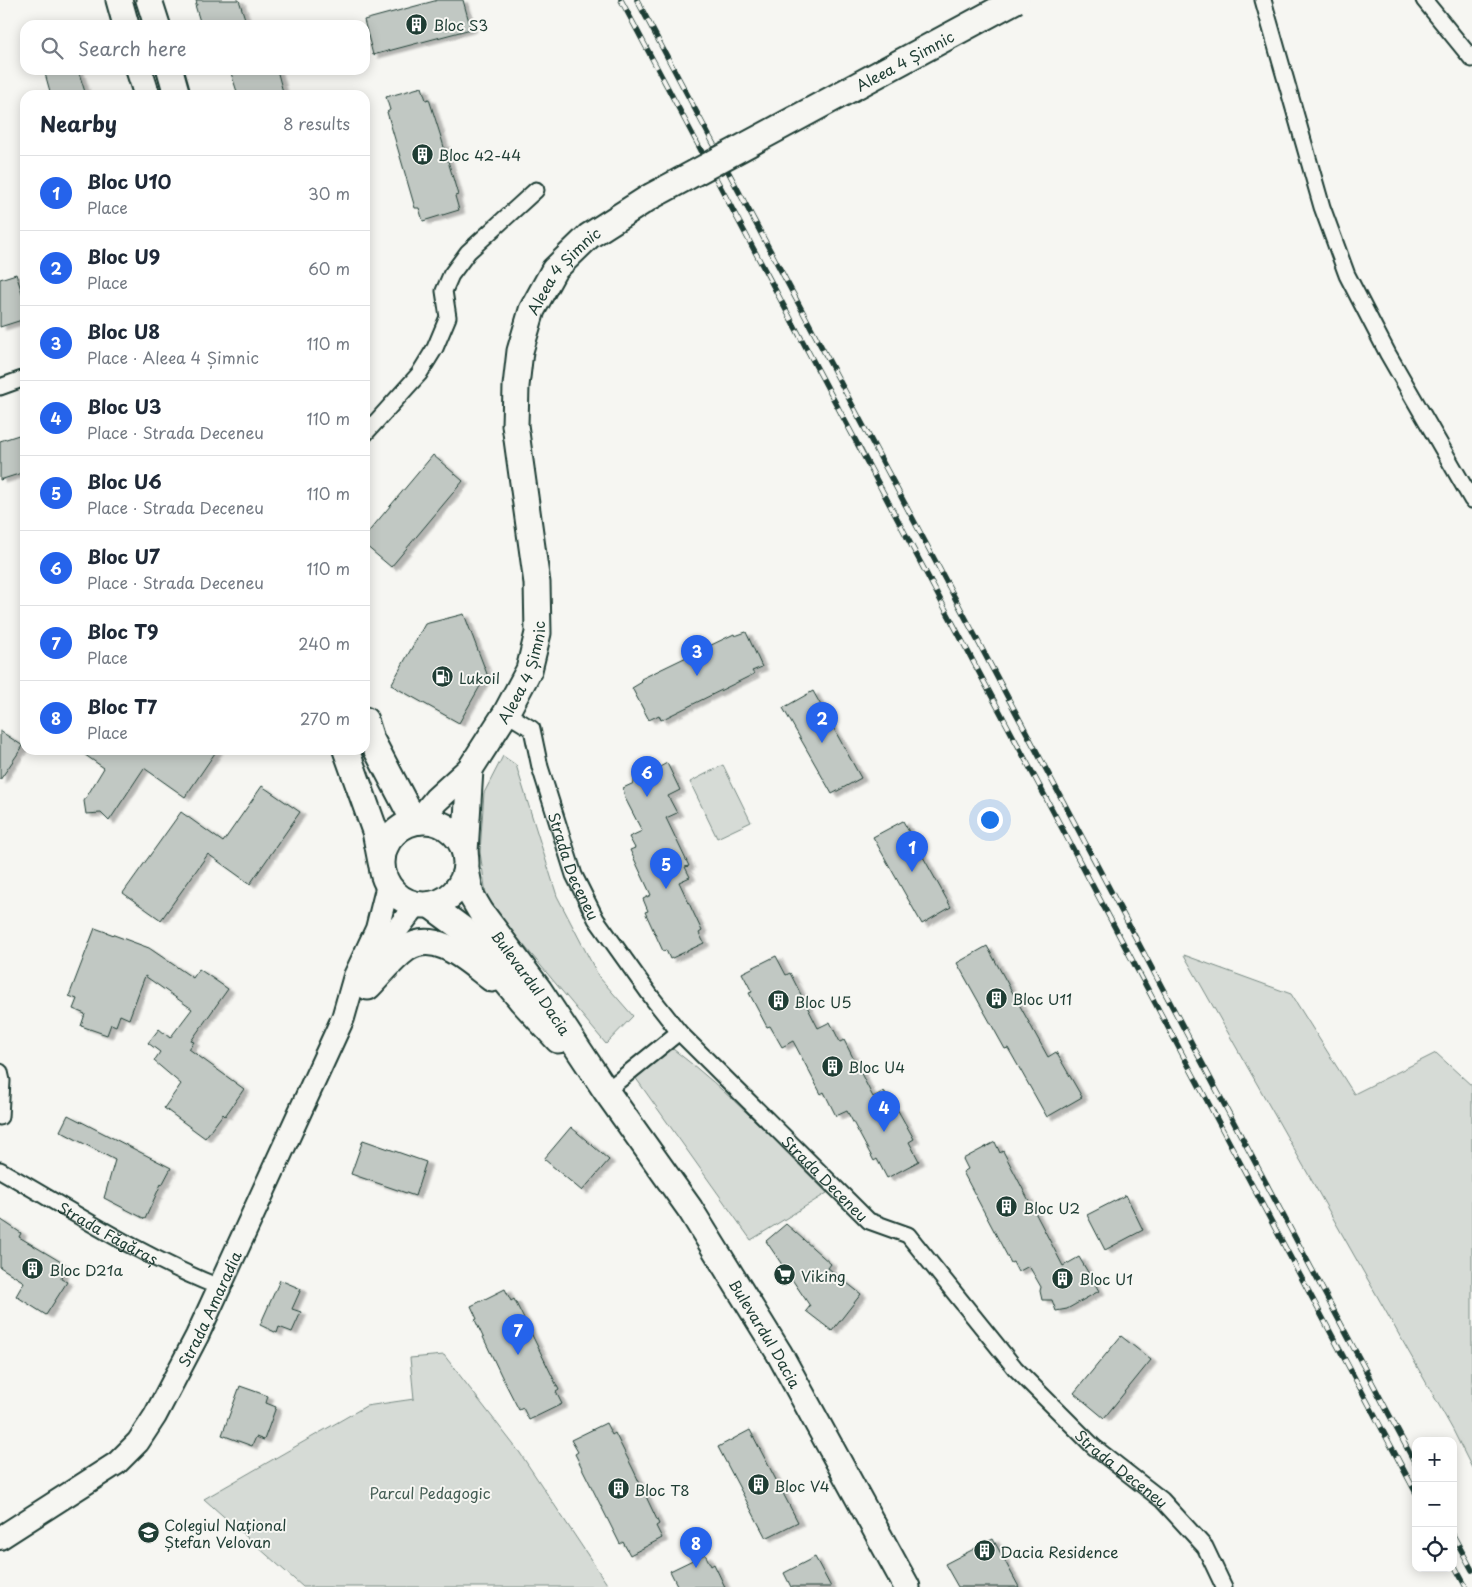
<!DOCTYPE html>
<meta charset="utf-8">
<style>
:root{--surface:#fff;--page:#f2f2f3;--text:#1f2937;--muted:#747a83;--line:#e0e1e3;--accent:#2563eb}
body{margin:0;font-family:"Playpen Sans",sans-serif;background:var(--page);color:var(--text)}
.controls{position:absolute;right:15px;bottom:15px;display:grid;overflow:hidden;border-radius:10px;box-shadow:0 2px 12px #0003}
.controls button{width:45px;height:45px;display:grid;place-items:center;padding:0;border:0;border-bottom:1px solid var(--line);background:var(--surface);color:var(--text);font:25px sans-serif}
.you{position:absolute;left:989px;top:819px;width:18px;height:18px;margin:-12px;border:4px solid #fff;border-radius:50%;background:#1a73e8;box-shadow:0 0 0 8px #1a73e833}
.badge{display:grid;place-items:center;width:32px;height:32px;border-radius:50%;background:var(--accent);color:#fff;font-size:16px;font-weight:700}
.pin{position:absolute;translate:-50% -41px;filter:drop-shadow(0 1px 2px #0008)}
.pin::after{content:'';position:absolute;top:26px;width:18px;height:15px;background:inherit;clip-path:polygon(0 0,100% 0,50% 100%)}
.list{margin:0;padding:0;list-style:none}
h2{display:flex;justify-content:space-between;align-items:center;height:65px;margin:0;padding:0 20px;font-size:21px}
h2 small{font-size:16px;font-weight:400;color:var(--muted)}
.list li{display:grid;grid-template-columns:32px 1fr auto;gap:15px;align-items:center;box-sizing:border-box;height:75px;padding:0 20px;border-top:1px solid var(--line)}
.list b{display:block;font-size:19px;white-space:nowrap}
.list p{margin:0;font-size:16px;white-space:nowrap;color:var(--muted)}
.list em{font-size:16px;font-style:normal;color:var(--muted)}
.icon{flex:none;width:28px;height:28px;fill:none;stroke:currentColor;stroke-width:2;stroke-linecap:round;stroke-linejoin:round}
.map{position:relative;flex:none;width:1472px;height:1587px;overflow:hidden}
.search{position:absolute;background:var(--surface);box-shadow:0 2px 12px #0003;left:20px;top:20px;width:350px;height:55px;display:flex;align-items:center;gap:12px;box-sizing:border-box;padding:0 18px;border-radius:15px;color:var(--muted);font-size:19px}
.panel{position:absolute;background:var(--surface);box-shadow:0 2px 12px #0003;left:20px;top:90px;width:350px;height:665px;border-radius:15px}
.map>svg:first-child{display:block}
.green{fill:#d6dbd6;stroke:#7a8c85}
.building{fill:#c1c8c3;stroke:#1f3d34;filter:url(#shadow)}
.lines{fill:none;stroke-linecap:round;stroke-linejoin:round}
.minor-casing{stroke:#1f3d34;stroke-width:19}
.secondary-casing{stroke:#1f3d34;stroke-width:26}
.primary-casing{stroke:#1f3d34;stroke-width:29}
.minor{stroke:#f6f6f2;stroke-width:15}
.secondary{stroke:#f6f6f2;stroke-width:22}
.primary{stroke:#f6f6f2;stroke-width:25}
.rail-casing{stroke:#1f3d34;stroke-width:5.5}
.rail{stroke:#f6f6f2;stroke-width:4;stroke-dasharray:11;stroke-linecap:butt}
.primary-bridge-casing{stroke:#1f3d34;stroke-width:29;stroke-linecap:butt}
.primary-bridge{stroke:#f6f6f2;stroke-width:25}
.labels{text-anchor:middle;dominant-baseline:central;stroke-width:4;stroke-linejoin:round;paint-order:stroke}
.poi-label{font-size:15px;fill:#1f3d34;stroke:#f6f6f2;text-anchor:start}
.street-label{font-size:15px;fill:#1f3d34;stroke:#f6f6f2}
.park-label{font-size:15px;fill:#445d54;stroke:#f6f6f2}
</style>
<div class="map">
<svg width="1472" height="1587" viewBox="0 0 1472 1587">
<defs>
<filter id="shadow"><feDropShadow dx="5.5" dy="3" stdDeviation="1" flood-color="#0004"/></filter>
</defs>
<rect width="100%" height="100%" fill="#f6f6f2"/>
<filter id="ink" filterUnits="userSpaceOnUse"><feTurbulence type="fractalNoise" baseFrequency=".02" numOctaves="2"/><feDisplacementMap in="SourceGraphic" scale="10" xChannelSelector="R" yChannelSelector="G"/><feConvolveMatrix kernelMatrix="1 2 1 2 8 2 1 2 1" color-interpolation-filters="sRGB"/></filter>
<g filter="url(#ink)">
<g class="green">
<path d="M503 756 516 765 557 896 599 977 633 1016 606 1044 487 901 480 852 484 793Z"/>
<path d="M723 765 751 822 717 838 690 782Z"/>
<path d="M1184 955 1291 994 1354 1094 1436 1053 1472 1086V1468L1453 1430Z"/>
<path d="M673 1049C729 1092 778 1143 827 1193L751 1240 635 1077 654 1059Z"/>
<path d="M444 1355 520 1453 609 1587H303L204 1499 366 1406 414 1399 410 1358Z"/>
</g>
<g class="building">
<path d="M196 0H239L247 25H201L195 5H197Z"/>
<path d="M438 0H463L471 29 373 55 364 20Z"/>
<path d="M44 70H78L86 95H51Z"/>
<path d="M230 70H277L283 92 272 95H238Z"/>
<path d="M422 87 426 100 429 99 441 137 458 195 455 196 459 210 423 221 419 208H415L404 170 387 112 390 110 386 97Z"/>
<path d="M16 274 25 302V319L0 327V279Z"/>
<path d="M25 433V472L0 480V441Z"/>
<path d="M433 455 463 481 391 567 365 545V536Z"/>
<path d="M464 614 487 674 459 723 391 685 425 624Z"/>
<path d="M746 632 762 667 752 671 754 674 661 720 659 715 649 720 632 688 642 682 641 679 734 634 735 636Z"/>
<path d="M813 691 861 778 832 794 783 708Z"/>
<path d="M0 731 23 746 0 780Z"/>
<path d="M78 750H217L185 797 144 768 109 821 101 813 86 814 84 801 104 768Z"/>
<path d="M667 763 680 790 668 796 677 813 666 818 689 866 685 867 690 877 679 882 702 931 699 933 704 943 670 959 666 950 663 951 645 912 648 911 643 899 651 895 630 850 635 848 629 837 642 831 625 798 623 788 634 783V774L643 772 647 774Z"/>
<path d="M262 786 300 812 250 884 208 854 161 920 123 893 181 812 223 842Z"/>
<path d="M903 821 951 907 922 924 873 837Z"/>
<path d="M95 928 149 948 193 978 199 969 228 989 191 1041 194 1042 189 1049 244 1089 225 1116 223 1114 205 1138 164 1108 181 1084 154 1061 160 1052 148 1043 159 1029 170 1038 192 1009 145 976 129 1019 120 1015 116 1026 111 1024 107 1035 81 1026 85 1014 73 1009 77 999 69 996Z"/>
<path d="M987 946 1048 1057 1056 1052 1082 1097 1047 1117 1008 1048 1005 1049 957 963Z"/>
<path d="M776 956 786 975 790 973 818 1028 830 1022 840 1042 844 1040 873 1097 884 1091 893 1109 896 1107 914 1139 909 1142 919 1161 887 1178 877 1159 874 1161 847 1111 836 1116 824 1092 821 1094 793 1041 782 1047 770 1026 767 1027 749 993 752 992 742 973Z"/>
<path d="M68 1115 171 1168 162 1185 161 1184 145 1219 104 1198 115 1160 60 1131Z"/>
<path d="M571 1127 609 1160 582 1191 544 1159Z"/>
<path d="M363 1140 426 1162 415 1196 351 1174Z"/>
<path d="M995 1142 1000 1153 1003 1151 1063 1266 1079 1257 1099 1291 1067 1309 1056 1311 1052 1300H1042L1040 1291 1041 1287 1029 1266 1018 1272 1013 1262 1011 1263 963 1172 968 1169 963 1159Z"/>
<path d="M1126 1195 1143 1230 1105 1250 1087 1215Z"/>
<path d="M0 1219 21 1233 19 1237 61 1262 63 1266 61 1279 67 1282 46 1315 16 1296 24 1282 0 1267Z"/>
<path d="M786 1224 831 1264 828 1268 861 1294 832 1331 806 1311 810 1306 766 1241Z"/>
<path d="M280 1280 301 1289 292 1309 301 1312 292 1332 279 1327 277 1333 260 1325Z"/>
<path d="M505 1289 511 1301 514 1299 532 1335 559 1390 556 1392 562 1404 529 1420 523 1408 519 1410 501 1375 475 1320 477 1319 471 1306Z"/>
<path d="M1121 1336 1151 1360 1104 1418 1074 1393Z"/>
<path d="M240 1386 268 1396 266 1403 276 1407 264 1440 256 1437 252 1446 222 1435Z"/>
<path d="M606 1423 612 1435 615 1433 633 1469 659 1524 656 1526 662 1538 630 1555 623 1542 620 1544 575 1454 578 1452 571 1440Z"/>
<path d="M750 1430 798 1522 766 1538 718 1447Z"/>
<path d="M993 1539 1019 1587H958L945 1564Z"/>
<path d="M705 1554 711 1566 714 1564 725 1587H678L670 1571Z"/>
<path d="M815 1557 831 1587H791L784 1573Z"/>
</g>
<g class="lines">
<defs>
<g id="minor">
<path d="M1263 0 1322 207 1347 275 1388 354 1472 500"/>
<path d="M1424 0 1472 59"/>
<path d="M0 387 25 378"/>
<path d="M365 434 419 374 435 348 448 317 444 291 451 275 468 252 536 190"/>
<path id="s1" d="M506 713 532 729 540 767 574 875 596 919 653 999 679 1032 869 1221 908 1235 1015 1368 1094 1447 1162 1500 1205 1547 1224 1587"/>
<path d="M0 1072 2 1081 0 1117"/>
<path d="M606 1091 679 1032"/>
<path id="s2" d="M0 1170C72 1211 142 1257 219 1287"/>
</g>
<g id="secondary">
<path d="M371 979 391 937 416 905"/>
<path id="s3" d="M0 1538 117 1463 138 1442 155 1416 197 1336 343 1018 355 976 377 929 388 885"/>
</g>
<g id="primary">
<path d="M119 0 126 25"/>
<path d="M149 0 157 25"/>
<path d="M139 70 147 95"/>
<path d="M170 70 177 95"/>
<path d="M365 720 371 739 414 821"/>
<path d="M346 750 375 831 381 862"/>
<circle cx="424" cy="863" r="42"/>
<path id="s4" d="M419 821 436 800 470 769 506 713 529 670 538 633 537 583 515 425 516 386 520 351 532 310 554 270 589 236 650 197"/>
<path d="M465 852 470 769"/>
<path id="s5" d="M466 870 471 895 481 912 539 990 606 1091 690 1209 779 1353 907 1587"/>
<path d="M430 905 464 930 522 1001 558 1040"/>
<path d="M368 987C380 975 392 959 406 949 436 928 469 962 492 979"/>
</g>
</defs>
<use href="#minor" class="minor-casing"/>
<use href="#secondary" class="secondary-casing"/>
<use href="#primary" class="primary-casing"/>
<use href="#minor" class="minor"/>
<use href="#secondary" class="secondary"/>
<use href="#primary" class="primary"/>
<defs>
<g id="rail">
<path d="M621 0 1416 1493"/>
<path d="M637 0 1416 1465"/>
<path d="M1453 1535 1472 1570"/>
<path d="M1453 1563 1466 1587"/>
</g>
</defs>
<use href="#rail" class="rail-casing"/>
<use href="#rail" class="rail"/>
<defs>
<g id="primary-bridge">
<path id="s6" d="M650 197 1016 0"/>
</g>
</defs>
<use href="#primary-bridge" class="primary-bridge-casing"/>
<use href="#primary-bridge" class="primary-bridge"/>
</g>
</g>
<defs>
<symbol id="building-disc" viewBox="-11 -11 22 22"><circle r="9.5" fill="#1f3d34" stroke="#f6f6f2"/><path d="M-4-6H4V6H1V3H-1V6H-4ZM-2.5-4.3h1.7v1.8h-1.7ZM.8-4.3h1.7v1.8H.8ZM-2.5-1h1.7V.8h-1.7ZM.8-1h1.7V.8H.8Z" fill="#fff"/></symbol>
<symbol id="fuel-disc" viewBox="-11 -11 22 22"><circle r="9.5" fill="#1f3d34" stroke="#f6f6f2"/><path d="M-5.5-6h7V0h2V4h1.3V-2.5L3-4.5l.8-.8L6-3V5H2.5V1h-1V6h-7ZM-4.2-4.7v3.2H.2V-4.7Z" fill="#fff"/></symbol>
<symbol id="supermarket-disc" viewBox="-11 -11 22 22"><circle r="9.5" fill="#1f3d34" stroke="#f6f6f2"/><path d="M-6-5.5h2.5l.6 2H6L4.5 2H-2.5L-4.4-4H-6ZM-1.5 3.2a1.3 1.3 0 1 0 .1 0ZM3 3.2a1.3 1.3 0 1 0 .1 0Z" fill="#fff"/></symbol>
<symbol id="school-disc" viewBox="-11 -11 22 22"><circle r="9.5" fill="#1f3d34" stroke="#f6f6f2"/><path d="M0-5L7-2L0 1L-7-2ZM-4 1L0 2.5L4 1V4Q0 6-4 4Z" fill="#fff"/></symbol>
</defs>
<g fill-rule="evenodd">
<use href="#building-disc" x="404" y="12" width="25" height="25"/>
<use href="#building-disc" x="410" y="142" width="25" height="25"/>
<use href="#fuel-disc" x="430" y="664" width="25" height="25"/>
<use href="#building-disc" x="984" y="986" width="25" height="25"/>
<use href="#building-disc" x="766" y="988" width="25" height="25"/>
<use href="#building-disc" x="820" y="1054" width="25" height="25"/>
<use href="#building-disc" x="994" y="1194" width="25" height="25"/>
<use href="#building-disc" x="20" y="1256" width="25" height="25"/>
<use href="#supermarket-disc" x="772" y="1262" width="25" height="25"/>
<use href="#building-disc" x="1050" y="1266" width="25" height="25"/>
<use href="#building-disc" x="746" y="1472" width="25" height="25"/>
<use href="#building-disc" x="606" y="1476" width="25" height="25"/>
<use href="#school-disc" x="136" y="1520" width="25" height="25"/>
<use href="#building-disc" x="972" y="1538" width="25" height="25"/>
</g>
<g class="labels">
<g class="poi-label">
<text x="433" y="24">Bloc S3</text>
<text x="438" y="154">Bloc 42-44</text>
<text x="459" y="677">Lukoil</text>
<text x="1012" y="998">Bloc U11</text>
<text x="794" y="1001">Bloc U5</text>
<text x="848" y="1066">Bloc U4</text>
<text x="1023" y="1207">Bloc U2</text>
<text x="49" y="1269">Bloc D21a</text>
<text x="801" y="1275">Viking</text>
<text x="1079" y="1278">Bloc U1</text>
<text x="774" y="1485">Bloc V4</text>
<text x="634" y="1489">Bloc T8</text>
<text x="164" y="1524">Colegiul Național<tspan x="164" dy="17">Ștefan Velovan</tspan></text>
<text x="1000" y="1551">Dacia Residence</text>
</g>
<g class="street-label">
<text stroke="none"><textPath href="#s6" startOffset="289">Aleea 4 Șimnic</textPath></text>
<text stroke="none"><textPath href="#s4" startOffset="604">Aleea 4 Șimnic</textPath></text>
<text stroke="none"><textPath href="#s4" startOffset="184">Aleea 4 Șimnic</textPath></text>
<text stroke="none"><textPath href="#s1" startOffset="174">Strada Deceneu</textPath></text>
<text stroke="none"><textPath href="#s5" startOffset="132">Bulevardul Dacia</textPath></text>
<text stroke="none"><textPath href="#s1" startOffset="579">Strada Deceneu</textPath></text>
<text stroke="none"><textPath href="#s2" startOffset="125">Strada Făgăraș</textPath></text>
<text stroke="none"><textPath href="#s3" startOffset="320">Strada Amaradia</textPath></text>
<text stroke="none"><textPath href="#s5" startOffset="554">Bulevardul Dacia</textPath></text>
<text stroke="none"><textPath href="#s1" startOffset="999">Strada Deceneu</textPath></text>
</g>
<g class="park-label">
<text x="430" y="1492">Parcul Pedagogic</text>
</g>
</g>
</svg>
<div class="controls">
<button>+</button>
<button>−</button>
<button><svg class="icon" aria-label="locate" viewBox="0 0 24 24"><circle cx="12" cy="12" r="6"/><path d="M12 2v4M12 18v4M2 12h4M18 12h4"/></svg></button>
</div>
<div class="you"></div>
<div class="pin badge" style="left:912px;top:872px">1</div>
<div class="pin badge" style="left:822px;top:743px">2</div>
<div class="pin badge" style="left:697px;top:676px">3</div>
<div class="pin badge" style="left:884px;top:1132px">4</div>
<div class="pin badge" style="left:666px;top:889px">5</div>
<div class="pin badge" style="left:647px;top:797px">6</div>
<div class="pin badge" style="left:518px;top:1355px">7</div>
<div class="pin badge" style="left:696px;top:1568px">8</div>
<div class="search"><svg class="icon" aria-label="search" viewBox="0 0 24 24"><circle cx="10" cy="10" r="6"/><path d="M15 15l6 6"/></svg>Search here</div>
<section class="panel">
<h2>Nearby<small>8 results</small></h2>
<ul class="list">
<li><span class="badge">1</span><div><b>Bloc U10</b><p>Place</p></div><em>30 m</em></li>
<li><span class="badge">2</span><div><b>Bloc U9</b><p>Place</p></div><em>60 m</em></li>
<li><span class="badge">3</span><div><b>Bloc U8</b><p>Place · Aleea 4 Șimnic</p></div><em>110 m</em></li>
<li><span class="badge">4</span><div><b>Bloc U3</b><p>Place · Strada Deceneu</p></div><em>110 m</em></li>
<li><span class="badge">5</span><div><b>Bloc U6</b><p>Place · Strada Deceneu</p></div><em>110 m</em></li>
<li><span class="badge">6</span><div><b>Bloc U7</b><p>Place · Strada Deceneu</p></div><em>110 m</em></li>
<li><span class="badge">7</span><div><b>Bloc T9</b><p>Place</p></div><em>240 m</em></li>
<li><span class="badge">8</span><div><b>Bloc T7</b><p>Place</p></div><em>270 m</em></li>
</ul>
</section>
</div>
